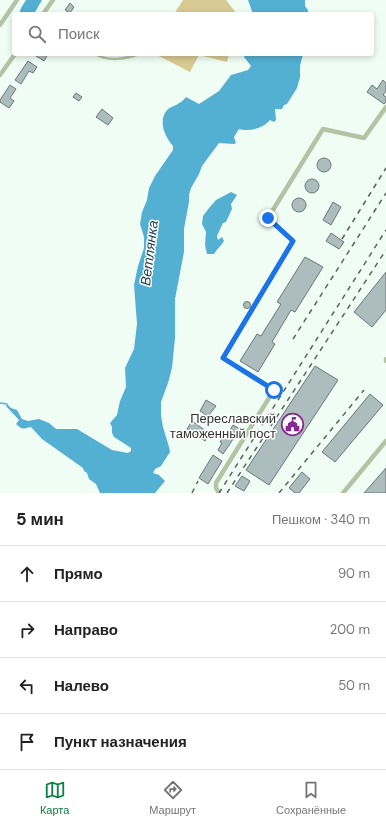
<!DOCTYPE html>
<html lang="ru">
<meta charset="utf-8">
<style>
:root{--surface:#fff;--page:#f6f6f6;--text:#222;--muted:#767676;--line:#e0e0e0;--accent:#0b8043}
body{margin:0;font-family:"DM Sans",sans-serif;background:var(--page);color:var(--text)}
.stop{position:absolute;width:12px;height:12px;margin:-9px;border:3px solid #1a73e8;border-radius:50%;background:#fff}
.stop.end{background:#1a73e8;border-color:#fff;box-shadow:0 1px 4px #0008}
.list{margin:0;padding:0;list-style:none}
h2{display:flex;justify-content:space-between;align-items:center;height:52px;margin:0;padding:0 16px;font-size:17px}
h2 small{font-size:13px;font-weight:400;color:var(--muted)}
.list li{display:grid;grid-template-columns:26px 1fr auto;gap:12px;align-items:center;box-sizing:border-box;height:56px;padding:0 16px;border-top:1px solid var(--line)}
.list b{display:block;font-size:15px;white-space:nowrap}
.list em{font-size:13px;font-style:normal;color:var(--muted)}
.icon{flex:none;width:22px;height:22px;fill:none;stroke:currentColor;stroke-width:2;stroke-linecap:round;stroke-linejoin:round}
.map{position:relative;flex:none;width:386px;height:493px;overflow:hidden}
.search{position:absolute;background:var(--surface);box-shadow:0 2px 6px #0003;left:12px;right:12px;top:12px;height:44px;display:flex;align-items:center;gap:10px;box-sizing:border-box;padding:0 14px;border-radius:4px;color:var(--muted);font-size:15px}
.sheet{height:276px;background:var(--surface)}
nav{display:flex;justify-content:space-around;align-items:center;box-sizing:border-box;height:56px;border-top:1px solid var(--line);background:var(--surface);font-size:11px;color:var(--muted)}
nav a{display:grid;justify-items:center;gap:2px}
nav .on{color:var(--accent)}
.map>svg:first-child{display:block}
.green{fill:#d8ca92}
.water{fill:#54b0d3}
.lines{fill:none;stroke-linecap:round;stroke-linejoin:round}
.stream{stroke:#54b0d3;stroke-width:1.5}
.building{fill:#adbcbc;stroke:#6a7877}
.lane{stroke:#b4c3a4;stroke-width:2.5}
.street{stroke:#b4c3a4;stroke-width:4.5}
.rail{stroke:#5c635f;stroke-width:1.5;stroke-dasharray:5 5;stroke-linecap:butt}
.route{stroke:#1a73e8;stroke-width:5}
.labels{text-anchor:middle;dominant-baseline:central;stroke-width:3;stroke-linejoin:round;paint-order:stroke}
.poi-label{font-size:13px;fill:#303532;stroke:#fff;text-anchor:end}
.water-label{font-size:14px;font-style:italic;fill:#1b4453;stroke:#fff}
</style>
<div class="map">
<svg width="386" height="493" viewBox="0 0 386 493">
<rect width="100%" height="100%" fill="#f0fdf5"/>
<g class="green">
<path d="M183 0H226L237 14H174Z"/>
<path d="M155 54H229L227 62 199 55 190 72Z"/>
</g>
<g class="water">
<path d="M26 0H42L34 14H19L21 8Z"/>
<path d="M248 0H305V6L308 10V14H253Z"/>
<path d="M245 54H303L300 66V77L297 88 287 104 284 105 282 109H275L276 120 274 122 270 120C264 128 249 132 239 129L234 137 236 143 234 144 219 143 202 166 199 174 191 188 189 195V202L184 229V252L175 299V338L172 368 168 383 161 402V415L163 427 169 447 170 452 161 466 155 469 153 473 159 475 165 481 155 493H100L96 484 89 479 87 473 84 471 83 468 42 439 31 427C22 429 23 430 16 424L19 420 6 406 7 404 11 408 17 410 22 419 28 421 39 419 49 423 56 429H77L112 450 128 453 131 451V448L114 437 112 433V427L110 423 117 415 120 401 126 387 125 368 134 349 137 324 134 285 138 266 144 248V237L140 224 142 212 147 200 149 188 155 176 173 150V146C165 137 157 120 168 109 172 106 176 106 179 103 182 102 184 99 186 97L199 104 219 91 231 75 248 70 251 66 244 57Z"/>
<path d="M231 192 237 195 231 204 232 209 226 222 223 223 217 236 218 240 222 237 224 241C221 246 217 249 214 254H207L205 245 206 232 202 224 203 216 209 208 216 200Z"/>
</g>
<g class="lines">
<path class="stream" d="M0 403 7 404"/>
</g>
<g class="building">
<path d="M70 3 74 7 70 13 65 10Z"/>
<path d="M33 54H48L44 61Z"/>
<path d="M28 61 37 67 33 73 29 71 21 84 15 80Z"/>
<path d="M383 80 386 83V91L383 95 386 97V102L384 104 367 92 372 85 377 89Z"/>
<path d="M10 85 16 89 10 98 14 101 9 108 0 102V100Z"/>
<path d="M76 93 82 97 79 101 73 97Z"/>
<path d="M102 109 113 118 108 125 96 117Z"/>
<circle cx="324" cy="165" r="7"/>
<circle cx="312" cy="186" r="7"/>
<circle cx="299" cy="205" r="7"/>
<path d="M333 202 341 207 331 225 323 220Z"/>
<path d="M331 233 344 242 339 249 326 241Z"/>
<path d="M305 257 323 267 295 312 291 310 272 342 275 344 258 372 240 361 257 334 261 336 281 304 277 302Z"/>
<path d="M386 272V310L372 327 354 312Z"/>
<circle cx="247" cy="305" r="3.5"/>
<path d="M315 366 338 380 269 485 246 470Z"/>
<path d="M370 394 383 405 335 462 322 452Z"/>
<path d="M206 400 216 406 208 416 200 411Z"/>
<path d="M192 421 210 434 205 441 187 429Z"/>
<path d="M233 425 240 429 223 454 218 450 222 443 220 442 227 431 229 432Z"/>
<path d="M213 455 222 461 208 484 199 478Z"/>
<path d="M386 468V493H364Z"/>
<path d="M302 472 310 479 299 493H295L289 488Z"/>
<path d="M242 476 250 481 244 491 235 486Z"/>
</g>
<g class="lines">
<path class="lane" d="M95 54C108 62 126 59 139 54"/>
<g class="street">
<path d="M43 14 53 0"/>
<path d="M0 25 17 0"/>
<path d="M0 75 15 54"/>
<path d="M386 359V361"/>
<path d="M219 493 216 488V483L274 390 223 358 293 241 268 218 323 129 364 138 386 107"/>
<path d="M343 493 386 441"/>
</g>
<g class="rail">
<path d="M342 239 386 168"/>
<path d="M293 339 386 193"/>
<path d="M192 493 198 481"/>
<path d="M219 493 386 230"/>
<path d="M227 493 386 250"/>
<path d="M279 493 364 390"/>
</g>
</g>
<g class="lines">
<path class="route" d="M268 218 293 241 223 358 274 390"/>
</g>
<defs>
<symbol id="civic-ring" viewBox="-11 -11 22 22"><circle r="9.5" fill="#fff" stroke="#872893" stroke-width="1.5"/><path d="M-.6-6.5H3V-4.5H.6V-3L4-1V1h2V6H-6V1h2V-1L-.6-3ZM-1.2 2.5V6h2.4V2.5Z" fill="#872893"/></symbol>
</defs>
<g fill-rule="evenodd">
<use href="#civic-ring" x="280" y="412" width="25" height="25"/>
</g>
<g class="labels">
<g class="poi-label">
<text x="276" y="418">Переславский<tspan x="276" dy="15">таможенный пост</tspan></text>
</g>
<g class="water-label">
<text transform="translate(149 253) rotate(-83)">Ветлянка</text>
</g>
</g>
</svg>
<div class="stop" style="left:274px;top:390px"></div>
<div class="stop end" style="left:268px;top:218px"></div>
<div class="search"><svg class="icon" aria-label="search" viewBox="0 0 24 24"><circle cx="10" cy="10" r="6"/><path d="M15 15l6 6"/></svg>Поиск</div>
</div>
<section class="sheet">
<h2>5 мин<small>Пешком · 340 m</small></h2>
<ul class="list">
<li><svg class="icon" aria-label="ahead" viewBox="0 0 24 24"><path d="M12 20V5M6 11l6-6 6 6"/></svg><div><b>Прямо</b></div><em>90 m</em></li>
<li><svg class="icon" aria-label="right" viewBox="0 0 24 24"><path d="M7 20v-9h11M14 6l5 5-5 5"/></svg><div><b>Направо</b></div><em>200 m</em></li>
<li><svg class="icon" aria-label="left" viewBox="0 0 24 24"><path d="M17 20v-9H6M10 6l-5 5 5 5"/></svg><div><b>Налево</b></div><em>50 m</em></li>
<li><svg class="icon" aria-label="arrive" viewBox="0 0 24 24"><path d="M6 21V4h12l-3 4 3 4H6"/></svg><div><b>Пункт назначения</b></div></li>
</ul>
</section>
<nav>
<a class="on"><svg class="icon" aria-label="map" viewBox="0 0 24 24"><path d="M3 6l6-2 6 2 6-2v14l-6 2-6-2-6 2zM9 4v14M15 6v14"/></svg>Карта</a>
<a><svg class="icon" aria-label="directions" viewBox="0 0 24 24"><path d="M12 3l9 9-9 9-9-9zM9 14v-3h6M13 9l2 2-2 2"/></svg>Маршрут</a>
<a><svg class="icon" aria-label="saved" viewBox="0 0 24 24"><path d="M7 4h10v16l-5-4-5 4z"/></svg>Сохранённые</a>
</nav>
